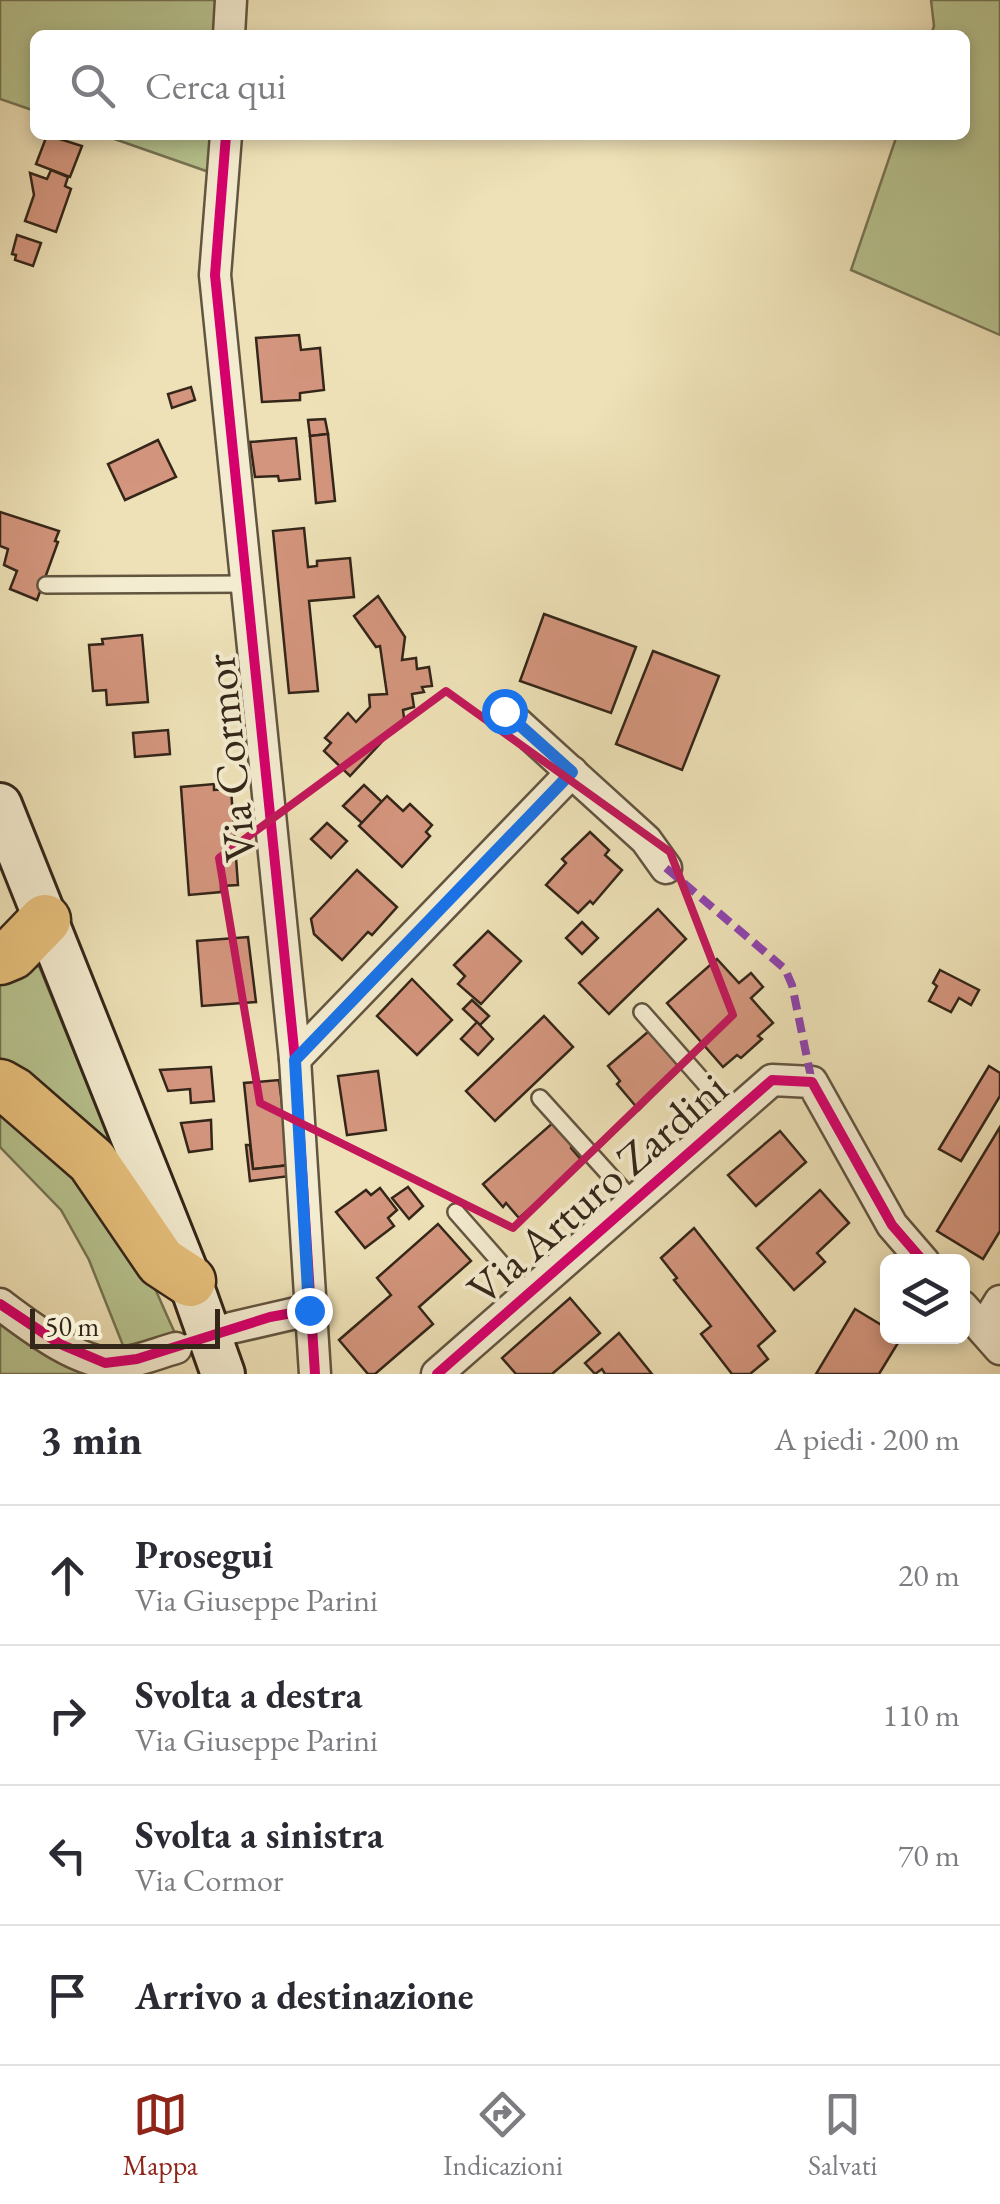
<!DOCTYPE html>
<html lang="it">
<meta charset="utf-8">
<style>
:root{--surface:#fff;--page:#f2f2f3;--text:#2b2b33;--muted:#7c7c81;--line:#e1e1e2;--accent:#8f2418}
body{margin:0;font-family:"EB Garamond",serif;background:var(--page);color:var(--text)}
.controls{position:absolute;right:30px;bottom:30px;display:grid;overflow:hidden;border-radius:15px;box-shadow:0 5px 15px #0003}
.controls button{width:90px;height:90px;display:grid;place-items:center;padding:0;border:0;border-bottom:2px solid var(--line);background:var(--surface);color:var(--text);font:50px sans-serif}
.scale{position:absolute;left:30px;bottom:25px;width:190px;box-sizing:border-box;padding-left:10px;border:5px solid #342619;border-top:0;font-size:28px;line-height:35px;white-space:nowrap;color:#342619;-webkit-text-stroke:8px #f4ecd0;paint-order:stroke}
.stop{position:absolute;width:30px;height:30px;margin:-22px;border:8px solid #1a73e8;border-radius:50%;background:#fff}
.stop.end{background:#1a73e8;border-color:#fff;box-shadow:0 2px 10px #0008}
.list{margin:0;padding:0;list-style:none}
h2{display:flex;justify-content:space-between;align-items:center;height:130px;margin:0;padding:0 40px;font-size:42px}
h2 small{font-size:32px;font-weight:400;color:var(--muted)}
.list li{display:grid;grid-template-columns:65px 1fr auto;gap:30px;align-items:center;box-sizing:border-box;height:140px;padding:0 40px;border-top:2px solid var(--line)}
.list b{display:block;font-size:38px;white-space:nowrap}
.list p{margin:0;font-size:32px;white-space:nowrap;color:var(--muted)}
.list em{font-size:32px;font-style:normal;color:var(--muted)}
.icon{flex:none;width:55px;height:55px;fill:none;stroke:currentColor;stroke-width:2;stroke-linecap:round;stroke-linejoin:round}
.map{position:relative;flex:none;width:1000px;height:1374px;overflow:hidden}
.search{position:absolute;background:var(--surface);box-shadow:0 5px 15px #0003;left:30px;right:30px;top:30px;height:110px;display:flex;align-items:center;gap:25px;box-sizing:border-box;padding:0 35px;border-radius:15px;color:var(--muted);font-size:38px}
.sheet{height:690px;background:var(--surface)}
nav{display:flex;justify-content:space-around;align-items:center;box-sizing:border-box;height:140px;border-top:2px solid var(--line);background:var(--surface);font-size:28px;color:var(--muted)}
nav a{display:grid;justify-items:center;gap:5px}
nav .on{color:var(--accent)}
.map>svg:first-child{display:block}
.green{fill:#b7c38f;stroke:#767454;stroke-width:2.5}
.building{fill:#d3957d;stroke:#342619;stroke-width:2.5}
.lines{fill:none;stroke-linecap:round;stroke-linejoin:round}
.service-casing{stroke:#625540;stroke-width:20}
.minor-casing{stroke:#625540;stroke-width:35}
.secondary-casing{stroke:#342619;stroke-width:48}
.trunk-casing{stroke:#342619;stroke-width:55}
.service{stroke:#f4ecd0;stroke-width:15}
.minor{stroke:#f4ecd0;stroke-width:30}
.secondary{stroke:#f4ecd0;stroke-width:42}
.trunk{stroke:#e7c07c;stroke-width:50}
.quiet{stroke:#8e44ad;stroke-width:8;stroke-dasharray:15 8;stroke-linecap:butt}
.cycleway-casing{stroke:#f4ecd0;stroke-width:16}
.cycleway{stroke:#d6006c;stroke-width:10}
.route{stroke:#1a73e8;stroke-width:12}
.marked{fill:none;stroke:#c2185b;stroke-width:8;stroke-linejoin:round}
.labels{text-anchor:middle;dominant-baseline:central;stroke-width:8;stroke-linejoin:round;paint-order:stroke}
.street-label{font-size:45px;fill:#342619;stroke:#f4ecd0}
</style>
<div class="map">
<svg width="1000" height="1374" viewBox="0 0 1000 1374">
<rect width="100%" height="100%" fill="#eee1b7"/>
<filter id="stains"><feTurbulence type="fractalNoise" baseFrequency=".002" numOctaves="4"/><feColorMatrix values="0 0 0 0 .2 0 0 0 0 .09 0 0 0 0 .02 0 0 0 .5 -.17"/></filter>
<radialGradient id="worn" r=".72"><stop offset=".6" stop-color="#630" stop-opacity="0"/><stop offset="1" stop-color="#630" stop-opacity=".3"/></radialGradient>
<g class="green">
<path d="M0 0H220V35H35V111L0 99Z"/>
<path d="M931 0H1000V335L851 270 897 135H965V35H931L934 26Z"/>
<path d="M103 135H218L209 172Z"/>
<path d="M39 966 121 1167 0 1060V979Z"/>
<path d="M0 1114C55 1151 114 1209 145 1268 156 1289 165 1312 175 1333L124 1348 89 1260 61 1210 0 1147Z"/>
<path d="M0 1321 85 1374H0Z"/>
</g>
<g class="building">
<path d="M47 135 82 146 70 177 36 164Z"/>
<path d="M51 170 68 177 65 186 71 189 56 232 25 221 34 195 30 173 47 179Z"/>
<path d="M17 235 41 243 33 266 15 260 16 255 12 254Z"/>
<path d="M299 335 301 350 320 348 324 390 300 393V400L262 402 256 338Z"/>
<path d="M191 387 195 400 172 408 168 394Z"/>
<path d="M325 419 328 434 310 436 308 420Z"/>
<path d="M328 434 335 501 316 503 310 436Z"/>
<path d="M296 438 300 479 279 481 278 476 255 477 250 442Z"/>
<path d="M158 440 176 477 125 500 108 464Z"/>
<path d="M0 512 59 531 55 541 58 542 37 600 10 589 17 571 4 565 8 549 0 546Z"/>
<path d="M304 528 308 567 317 566V561L350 558 354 597 309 601 318 691 289 693 273 531Z"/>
<path d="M378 596 405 637 402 660 416 658 417 669 429 667 432 686 422 687 424 692 412 694 414 707 403 710 404 718 350 776 324 751 331 743 325 738 348 713 356 722 370 707 369 695 387 694 380 646 376 647 354 616Z"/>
<path d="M544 614 636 647 611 713 520 681Z"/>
<path d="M142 635 148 702 107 705 106 690 93 691 89 645 103 644 102 639Z"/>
<path d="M653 651 719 676 682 770 616 744Z"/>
<path d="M168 730 170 754 135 757 133 733Z"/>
<path d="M214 784V790L231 789 238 885 221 886V892L189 895 181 787Z"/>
<path d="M364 785 382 802 362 823 343 806Z"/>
<path d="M387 796 403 811 410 804 432 825 426 832 430 836 402 867 359 826Z"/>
<path d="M327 823 347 841 331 858 311 839Z"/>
<path d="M590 832 609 850 605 855 622 870 593 904 590 901 578 913 546 885 566 863 562 859Z"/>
<path d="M357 870 397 907 372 935 368 932 342 960 314 934 311 919Z"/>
<path d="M658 909 686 939 609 1014 579 983Z"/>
<path d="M582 922 598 938 582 954 566 938Z"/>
<path d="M488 931 521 961 481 1004 458 984 465 976 454 965Z"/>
<path d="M248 937 256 1002 202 1006 197 941Z"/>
<path d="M717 959 739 983 751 973 763 987 751 998 773 1023 758 1036 762 1039 741 1058 737 1055 723 1067 667 1003Z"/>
<path d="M940 970 979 990 971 1005 959 998 951 1012 929 1001 937 986 933 983Z"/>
<path d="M412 979 452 1020 417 1055 377 1016Z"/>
<path d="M472 1000 489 1016 480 1025 463 1009Z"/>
<path d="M544 1016 573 1047 495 1121 466 1091Z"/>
<path d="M477 1022 493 1039 478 1055 461 1039Z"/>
<path d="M649 1031 681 1067 639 1110 617 1084 620 1081 608 1066Z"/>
<path d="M989 1066 1000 1073V1096L961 1161 939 1149Z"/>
<path d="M211 1067 214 1101 191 1103 190 1089 168 1091 160 1070Z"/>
<path d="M378 1071 386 1130 347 1135 338 1076Z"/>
<path d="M279 1080 290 1165 253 1169 244 1083Z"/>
<path d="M211 1120 212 1149 189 1152 181 1123Z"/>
<path d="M555 1121 574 1144 571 1148 583 1162 519 1218 506 1203 503 1207 483 1184Z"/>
<path d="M1000 1127V1231L983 1259 937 1231Z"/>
<path d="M780 1131 806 1162 756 1206 728 1175Z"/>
<path d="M246 1145H250L253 1169 290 1165V1176L250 1181Z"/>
<path d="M408 1187 423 1206 409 1219 392 1198Z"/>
<path d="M380 1188 397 1210 388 1218 394 1226 365 1248 336 1212 366 1190 371 1195Z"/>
<path d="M820 1190 849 1223 817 1253 825 1262 794 1290 757 1248Z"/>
<path d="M438 1224 471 1261 419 1307 433 1324 375 1374H368L339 1340 391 1295 377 1278Z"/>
<path d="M694 1228 775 1331 758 1346 768 1359 750 1374H732L701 1334 711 1326 674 1280 677 1278 661 1258Z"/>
<path d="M570 1298 600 1333 552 1374H516L502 1358Z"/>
<path d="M855 1309 888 1329V1336L901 1338 879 1374H816Z"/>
<path d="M619 1333 652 1374H605L602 1369 595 1374 585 1363Z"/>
</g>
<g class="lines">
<defs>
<g id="service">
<path d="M46 585 247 584"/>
<path d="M642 1012 732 1114"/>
<path d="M540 1098 634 1202"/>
<path d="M456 1212 529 1295"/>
</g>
<g id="minor">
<path d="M229 35 231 0"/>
<path d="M226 135 215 275 295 1059 315 1374"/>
<path d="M504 711 646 840 666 868"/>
<path d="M295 1059 572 772"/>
<path d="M0 1304C29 1326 83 1368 121 1363 140 1361 158 1353 176 1348"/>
<path d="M962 1306 1000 1349"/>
<path d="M231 1328 309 1310"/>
<path d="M983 1329 1000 1301"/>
<path d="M437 1374 772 1080 812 1082 892 1225 924 1262"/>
</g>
<path id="secondary" d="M0 805 190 1281 223 1374"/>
<g id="trunk">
<path d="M0 959 12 954 45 920"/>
<path d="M0 1085 14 1093 92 1161 161 1262 190 1281"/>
</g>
</defs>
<use href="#service" class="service-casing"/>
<use href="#minor" class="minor-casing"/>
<use href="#secondary" class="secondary-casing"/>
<use href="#trunk" class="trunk-casing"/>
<use href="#service" class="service"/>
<use href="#minor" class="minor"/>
<use href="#secondary" class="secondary"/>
<use href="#trunk" class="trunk"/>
<path class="quiet" d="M666 868 785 969 792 985 812 1082"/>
<defs>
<g id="cycleway">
<path d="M226 135 215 275 295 1059 315 1374"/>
<path d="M0 1304 60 1344 105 1363 137 1359 270 1317 309 1310"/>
<path d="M437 1374 772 1080 812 1082 892 1225 924 1262"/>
</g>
</defs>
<use href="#cycleway" class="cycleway-casing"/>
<use href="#cycleway" class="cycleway"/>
</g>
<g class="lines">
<path class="route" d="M309 1310 295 1060 572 772 504 711"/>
</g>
<path class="marked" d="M446 691 670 852 733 1015 513 1228 260 1103 219 858Z"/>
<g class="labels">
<g class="street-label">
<text transform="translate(229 758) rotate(-96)">Via Cormor</text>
<text transform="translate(597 1188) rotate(-41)">Via Arturo Zardini</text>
</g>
</g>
<rect width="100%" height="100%" filter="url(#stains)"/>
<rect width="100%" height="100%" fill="url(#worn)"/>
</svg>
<div class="controls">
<button><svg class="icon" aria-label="layers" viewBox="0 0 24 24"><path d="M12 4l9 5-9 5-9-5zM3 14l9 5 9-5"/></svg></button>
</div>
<div class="scale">50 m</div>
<div class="stop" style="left:504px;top:711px"></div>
<div class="stop end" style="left:309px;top:1310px"></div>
<div class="search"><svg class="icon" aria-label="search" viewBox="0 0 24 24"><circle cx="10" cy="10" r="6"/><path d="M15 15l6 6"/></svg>Cerca qui</div>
</div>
<section class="sheet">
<h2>3 min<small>A piedi · 200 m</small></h2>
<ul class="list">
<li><svg class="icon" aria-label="ahead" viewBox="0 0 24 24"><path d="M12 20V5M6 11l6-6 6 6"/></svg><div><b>Prosegui</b><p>Via Giuseppe Parini</p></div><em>20 m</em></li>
<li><svg class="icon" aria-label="right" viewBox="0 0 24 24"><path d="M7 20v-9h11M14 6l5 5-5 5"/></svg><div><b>Svolta a destra</b><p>Via Giuseppe Parini</p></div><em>110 m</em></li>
<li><svg class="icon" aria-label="left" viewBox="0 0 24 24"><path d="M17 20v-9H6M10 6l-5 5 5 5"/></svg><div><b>Svolta a sinistra</b><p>Via Cormor</p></div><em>70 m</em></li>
<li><svg class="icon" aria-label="arrive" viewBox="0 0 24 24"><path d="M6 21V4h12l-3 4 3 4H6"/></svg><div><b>Arrivo a destinazione</b></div></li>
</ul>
</section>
<nav>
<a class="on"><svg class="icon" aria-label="map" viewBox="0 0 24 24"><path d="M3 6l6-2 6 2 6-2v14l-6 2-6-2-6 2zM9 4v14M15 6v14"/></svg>Mappa</a>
<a><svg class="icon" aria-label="directions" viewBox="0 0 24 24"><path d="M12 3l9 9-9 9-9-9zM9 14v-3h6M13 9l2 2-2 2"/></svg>Indicazioni</a>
<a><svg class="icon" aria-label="saved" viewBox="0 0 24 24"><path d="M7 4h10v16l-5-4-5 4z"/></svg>Salvati</a>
</nav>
